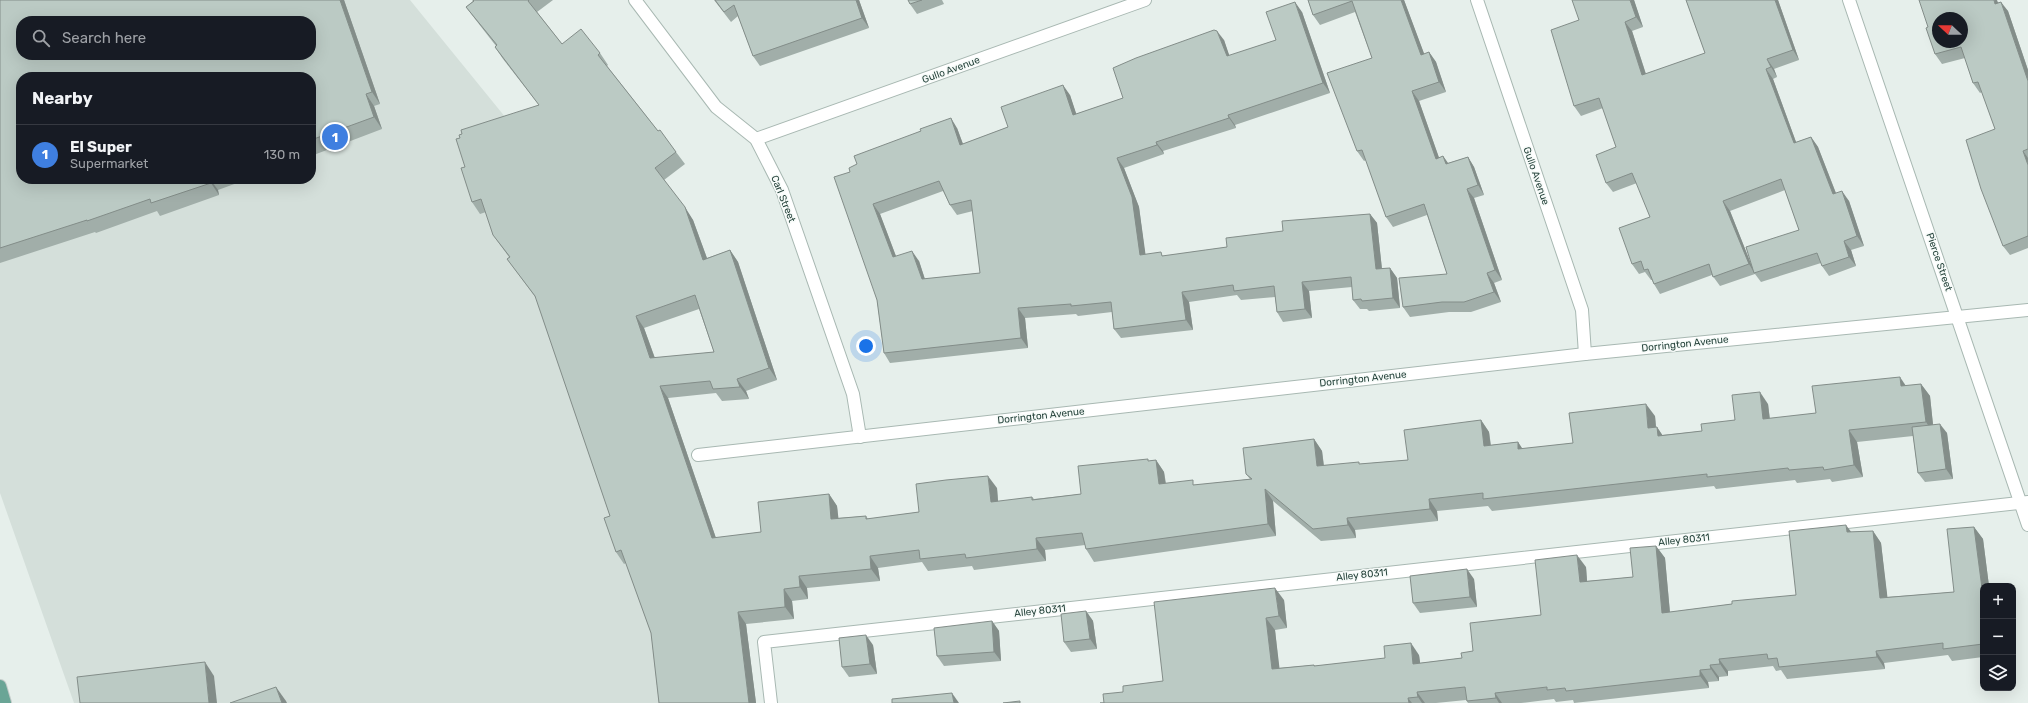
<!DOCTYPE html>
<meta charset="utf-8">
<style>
:root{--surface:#171b24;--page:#20242c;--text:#f1f3f6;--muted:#9ea1a6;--line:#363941;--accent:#db2777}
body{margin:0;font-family:Rubik,sans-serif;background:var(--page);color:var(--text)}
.controls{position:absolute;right:12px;bottom:12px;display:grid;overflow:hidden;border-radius:8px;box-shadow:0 4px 16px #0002}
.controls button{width:36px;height:36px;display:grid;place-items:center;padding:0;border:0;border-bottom:1px solid var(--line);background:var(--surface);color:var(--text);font:20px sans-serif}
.compass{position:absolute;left:1932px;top:12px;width:36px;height:36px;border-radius:50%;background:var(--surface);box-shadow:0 4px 16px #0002;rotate:292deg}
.you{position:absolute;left:866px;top:346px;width:14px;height:14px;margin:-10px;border:3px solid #fff;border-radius:50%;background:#1a73e8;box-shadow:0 0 0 6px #1a73e833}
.badge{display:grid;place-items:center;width:26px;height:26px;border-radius:50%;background:var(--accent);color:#fff;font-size:13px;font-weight:700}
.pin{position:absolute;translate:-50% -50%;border:2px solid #fff;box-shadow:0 1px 4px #0006}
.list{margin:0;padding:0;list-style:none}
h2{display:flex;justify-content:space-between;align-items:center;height:52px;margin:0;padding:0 16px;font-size:17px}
h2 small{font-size:13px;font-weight:400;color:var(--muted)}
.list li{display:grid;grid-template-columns:26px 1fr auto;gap:12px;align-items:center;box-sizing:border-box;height:60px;padding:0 16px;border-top:1px solid var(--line)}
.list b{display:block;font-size:15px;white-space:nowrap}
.list p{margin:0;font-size:13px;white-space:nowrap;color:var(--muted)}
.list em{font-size:13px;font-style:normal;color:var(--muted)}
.icon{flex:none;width:22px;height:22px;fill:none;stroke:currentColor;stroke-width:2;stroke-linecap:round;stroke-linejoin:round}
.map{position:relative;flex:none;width:2028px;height:703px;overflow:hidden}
.search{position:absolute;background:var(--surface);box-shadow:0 4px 16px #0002;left:16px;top:16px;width:300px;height:44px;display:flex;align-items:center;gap:10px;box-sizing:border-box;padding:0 14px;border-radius:16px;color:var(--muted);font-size:15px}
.panel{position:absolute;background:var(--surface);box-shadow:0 4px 16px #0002;left:16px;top:72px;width:300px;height:112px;border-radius:16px}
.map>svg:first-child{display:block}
.built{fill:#d4dfda;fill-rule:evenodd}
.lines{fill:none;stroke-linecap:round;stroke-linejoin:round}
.minor-casing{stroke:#a8b8b2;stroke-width:14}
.major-casing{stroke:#c2cac8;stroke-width:14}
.minor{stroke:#fff;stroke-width:12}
.major{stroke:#6aa596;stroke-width:12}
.wall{fill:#a1aea9;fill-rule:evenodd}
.shaded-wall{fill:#838d89}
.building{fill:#bbcac4;stroke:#838d89;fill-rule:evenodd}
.labels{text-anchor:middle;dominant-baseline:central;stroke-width:3;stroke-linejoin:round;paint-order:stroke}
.street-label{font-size:10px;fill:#24423a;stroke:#f7fbf9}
</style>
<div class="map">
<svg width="2028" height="703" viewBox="0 0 2028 703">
<rect width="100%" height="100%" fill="#e6efeb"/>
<path class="built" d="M0 0H410L514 128 756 703H74L0 493ZM21 21H311V55H21ZM21 77H311V179H21Z"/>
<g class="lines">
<defs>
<g id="minor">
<path d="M635 0 716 107 756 139 782 190 853 394 860 437"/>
<path d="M1477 0 1582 310 1585 354"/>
<path d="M1849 0 2028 525"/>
<path d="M756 139 1145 0"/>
<path d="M698 455 1585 354 2028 310"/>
<path d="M771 703 764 642 2028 502"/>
</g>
<path id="major" d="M0 686 5 703"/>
</defs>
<use href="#minor" class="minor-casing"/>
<use href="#major" class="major-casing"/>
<use href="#minor" class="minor"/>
<use href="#major" class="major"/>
</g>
<g class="wall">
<path d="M0 0H344L380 104 374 106 382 129 311 156V77L21 179H248L218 190 219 195 160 216 157 211 96 233 95 232 0 263Z"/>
<path d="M472 0H553L537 12 562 44 600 53 608 65 607 66 658 131 676 152 685 164 664 180 693 220 707 258 730 250 738 262 777 380 746 391 749 399 722 401 716 393 668 398 716 538 761 532 829 494 837 506 838 518 866 516 868 519 919 512 997 488 998 502 1032 497 1034 499 1081 494 1149 461 1156 460 1164 472 1166 483 1196 485 1250 479 1246 474 1314 439 1322 451 1324 465 1360 464 1408 460 1481 420 1489 432 1491 445 1518 442 1522 449 1573 443 1655 416 1656 427H1657L1662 435 1702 431 1735 420 1768 404 1770 419 1816 413 1906 386 1921 384 1930 396 1933 425 1947 433 1953 479 1925 482 1918 473 1913 436 1857 442 1863 477 1832 482 1830 479 1797 483 1795 480 1716 489 1714 486 1492 511 1488 506 1437 511 1438 521 1355 530 1356 538 1321 541 1273 501 1276 536 1094 562 1086 549 1085 545 1045 550 1046 561 974 570 972 566 928 571 922 562 878 568 880 581 807 588 808 599 792 601 794 619 746 624 756 703H659L651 633 626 563 624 564 616 552 610 516 536 298 507 259 509 257 493 235 486 212 480 214 472 202 460 138 539 105 503 59 495 47 496 46 475 19 466 7 473 1ZM699 309 714 352 655 358 644 328Z"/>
<path d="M714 0H859L869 28 760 66 753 56 738 16 731 22Z"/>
<path d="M908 0H942L944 4 917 14 910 4Z"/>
<path d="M1308 0H1404L1424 54 1429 52 1436 62 1446 92 1419 101 1439 158 1443 156 1448 163 1468 157 1474 167 1484 195 1474 198 1502 280 1494 283 1501 302 1471 312H1449L1410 317 1403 307 1447 274 1427 215 1393 227 1386 217 1366 160 1364 161 1357 151 1372 58 1355 12 1320 25 1313 15Z"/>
<path d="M1634 0 1643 27 1632 31 1646 74 1705 53 1686 0H1778L1799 60 1774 69 1777 77 1773 79 1796 142 1811 137 1818 147 1836 193 1849 201 1864 246 1851 250 1856 266 1829 276 1822 266 1821 263 1761 282 1755 274 1720 286 1712 275 1660 294 1654 284 1652 280H1651L1645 272 1639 274 1632 264 1650 217 1637 183 1613 192 1606 183 1616 147 1603 108 1581 116 1574 106 1579 20ZM1785 190 1799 230 1751 264 1730 211Z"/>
<path d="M1998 2 2008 11 2028 70V248L2010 255 2003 246 1995 129 1982 92 1980 93 1973 83 1965 58 1942 64 1935 54 1928 27Z"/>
<path d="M1302 12 1330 93 1235 125 1236 128 1163 151 1164 154 1124 168 1139 207 1145 254 1164 256 1227 247 1283 231 1370 214 1377 223 1382 269 1390 268 1397 278 1400 308 1369 311 1367 309H1360L1353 300 1352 287 1309 291 1312 318 1283 322 1277 312 1275 297 1241 300 1237 295 1189 302 1193 330 1121 338 1114 329 1112 312 1078 316 1076 314 1025 318 1028 348 890 363 884 353 877 300 850 172 857 164 921 131 957 128 963 144 1008 127 1070 95 1076 114 1123 98 1224 40 1229 56 1276 40ZM943 191 950 205 957 215 973 211 980 273 925 279 919 261 896 256 880 214Z"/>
<path d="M1974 527 1983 539 1989 586H1983V657L1952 661 1948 655 1884 663 1885 669 1787 679 1781 670 1776 671 1773 666 1728 671V676L1719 677V681L1708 682 1709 688 1574 703 1573 700 1556 702 1554 699 1521 703H1468L1466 700 1436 703H1100H1104L1123 692 1163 681 1284 600 1287 628 1275 630 1279 668 1314 665 1315 666 1419 655 1420 663 1462 658 1473 651 1541 615 1586 567 1587 581 1633 577 1656 546 1665 558 1670 612 1732 604 1796 595 1851 532 1873 531 1881 543 1887 597 1954 592Z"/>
<path d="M1474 579 1477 607 1420 613 1413 603Z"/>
<path d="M1086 611 1093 621 1097 649 1071 652 1064 642Z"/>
<path d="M992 621 999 631 1001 661 944 666 937 656Z"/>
<path d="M873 645 877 674 849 677 842 667Z"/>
</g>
<g class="shaded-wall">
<path d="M340 0H344L380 104 372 92Z"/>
<path d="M856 0H859L869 28 862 18Z"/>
<path d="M1401 0H1404L1428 64 1421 55Z"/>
<path d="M1630 0H1634L1643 27 1636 17Z"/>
<path d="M1775 0H1778L1799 60 1793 50Z"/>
<path d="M1994 0H1997L2002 13 1995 4Z"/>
<path d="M1295 2 1302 12 1330 93 1323 83Z"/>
<path d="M2001 2 2008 11 2028 70V81Z"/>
<path d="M1625 22 1632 31 1649 84 1642 75Z"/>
<path d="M1217 31 1224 40 1233 66 1227 56Z"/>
<path d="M1429 52 1436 62 1446 92 1439 82Z"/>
<path d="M1767 59 1774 69 1777 77 1771 67Z"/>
<path d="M1766 69 1773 79 1800 153 1794 143Z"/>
<path d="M1063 85 1070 95 1080 125 1073 115Z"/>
<path d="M1412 91 1419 101 1443 169 1436 159Z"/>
<path d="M366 94 374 106 382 129 374 117Z"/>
<path d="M1228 115 1235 125 1236 128 1229 118Z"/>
<path d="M951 118 957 128 967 155 960 145Z"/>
<path d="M1811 137 1818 147 1840 204 1833 194Z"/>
<path d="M1156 142 1163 151 1164 154 1157 145Z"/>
<path d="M2023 151 2028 158V165Z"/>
<path d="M1443 156 1450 166 1446 164Z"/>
<path d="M1468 157 1474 167 1484 195 1478 185Z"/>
<path d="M1117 158 1124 168 1139 207 1147 265 1140 255Z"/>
<path d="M210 179 218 190 219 195 211 183Z"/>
<path d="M1467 189 1474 198 1502 280 1495 270Z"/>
<path d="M1842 191 1849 201 1864 246 1857 236Z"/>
<path d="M1723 201 1730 211 1755 274 1749 264Z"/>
<path d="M873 204 880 214 900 267 893 257Z"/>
<path d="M685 207 693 220 712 272 703 260Z"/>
<path d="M1370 214 1377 223 1383 279 1376 269Z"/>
<path d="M1844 241 1851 250 1856 266 1849 257Z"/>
<path d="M730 250 738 262 777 380 769 368Z"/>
<path d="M912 251 919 261 928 289 922 279Z"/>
<path d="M1390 268 1397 278 1400 308 1393 298Z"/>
<path d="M1487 273 1494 283 1501 302 1494 292Z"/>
<path d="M1302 282 1309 291 1312 318 1305 309Z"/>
<path d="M1182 292 1189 302 1193 330 1186 320Z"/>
<path d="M1018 308 1025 318 1028 348 1021 338Z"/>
<path d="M636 316 644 328 659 370 650 358Z"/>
<path d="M1900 377 1908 389 1901 386Z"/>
<path d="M737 379 746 391 749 399 740 387Z"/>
<path d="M1921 384 1930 396 1934 434 1926 422Z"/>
<path d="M660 386 668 398 720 550 712 538Z"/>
<path d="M1760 392 1768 404 1771 431 1763 419Z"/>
<path d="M1646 404 1655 416 1657 440 1648 428Z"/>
<path d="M1481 420 1489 432 1492 458 1484 446Z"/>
<path d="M1940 424 1947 433 1953 479 1946 469Z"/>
<path d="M1657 427 1665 439 1658 436Z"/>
<path d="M1849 430 1857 442 1863 477 1854 465Z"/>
<path d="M1314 439 1322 451 1325 478 1317 466Z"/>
<path d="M1518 442 1526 454 1518 449Z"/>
<path d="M1156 460 1164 472 1167 496 1159 484Z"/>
<path d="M988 476 997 488 999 514 991 502Z"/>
<path d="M1265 489 1273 501 1276 536 1268 524Z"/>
<path d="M829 494 837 506 840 531 831 519Z"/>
<path d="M1429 499 1437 511 1438 521 1430 509Z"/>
<path d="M1347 518 1355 530 1356 538 1348 525Z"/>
<path d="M1846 525 1855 537 1847 532Z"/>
<path d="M1974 527 1983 539 1989 586H1983V596Z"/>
<path d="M1873 531 1881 543 1889 610 1880 598Z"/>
<path d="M1036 538 1045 550 1046 561 1037 549Z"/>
<path d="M1656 546 1665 558 1671 625 1662 613Z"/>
<path d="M1577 555 1586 567 1588 594 1580 582Z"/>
<path d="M870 556 878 568 880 581 871 569Z"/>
<path d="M1467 569 1474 579 1477 607 1470 597Z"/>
<path d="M799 576 807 588 808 599 800 587Z"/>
<path d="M1275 588 1284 600 1287 628 1279 616Z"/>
<path d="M784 589 792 601 794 619 785 607Z"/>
<path d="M1086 611 1093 621 1097 649 1090 639Z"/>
<path d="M738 612 746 624 756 703H749Z"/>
<path d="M1266 618 1275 630 1281 681 1272 669Z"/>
<path d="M992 621 999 631 1001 661 994 652Z"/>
<path d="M866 635 873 645 877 674 870 664Z"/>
<path d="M1411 643 1419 655 1422 676 1413 664Z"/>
<path d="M1876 651 1884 663 1885 669 1877 657Z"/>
<path d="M1719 659 1728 671V676L1720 664Z"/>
<path d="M205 662 214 676 217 703H209Z"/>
<path d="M1710 665 1719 677V681L1711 669Z"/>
<path d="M1700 670 1708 682 1709 688 1700 676Z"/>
<path d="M276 687 286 701 287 703H282Z"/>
<path d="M1417 692 1425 703H1422L1418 697Z"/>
<path d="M952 693 959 703H954Z"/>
<path d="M1495 693 1502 703H1499L1496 698Z"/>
<path d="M1408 698 1412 703H1409Z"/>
</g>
<g class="building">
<path d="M0 0H340L372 92 366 94 374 117 311 140V77H21V179H210L211 183 151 203 150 199 87 221V220L0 248ZM21 21H311V55H21Z"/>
<path d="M473 0H529L528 1 562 44 581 29 600 53 598 55 658 131 660 130 676 152 655 168 685 207 703 260 730 250 769 368 737 379 740 387 713 389 710 381 660 386 712 538 761 532 758 502 829 494 831 519 866 516V519L919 512 916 484 946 480 988 476 991 502 1032 497V500L1081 494 1078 466 1148 459V461L1156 460 1159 484 1193 480V485L1252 479 1246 474 1243 448 1314 439 1317 466 1359 462V464L1408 460 1404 430 1481 420 1484 446 1518 442V449L1573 443 1569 413 1646 404 1648 428 1657 427 1658 436 1702 431 1701 424 1735 420 1732 395 1760 392 1763 419 1816 413 1812 386 1900 377 1901 386 1921 384 1926 422 1849 430 1854 465 1824 470 1823 467 1789 470 1788 468 1707 477V474L1483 499V493L1429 499 1430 509 1347 518 1348 525 1313 529 1265 489 1268 524 1086 549 1082 533 1036 538 1037 549 966 558 965 554 920 559 919 550 870 556 871 569 799 576 800 587 784 589 785 607 738 612 749 703H659L651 633 621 550 616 552 604 518 610 516 535 296 507 259 510 257 493 235 481 199 472 202 461 168 465 167 456 139 460 138 459 135 462 134 461 130 539 105 495 47 497 45 466 7 474 1ZM695 295 714 352 650 358 636 316Z"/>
<path d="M715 0H856L862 18 753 56 734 5 724 12Z"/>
<path d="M908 0H922L910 4Z"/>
<path d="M1308 0H1401L1421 55 1429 52 1439 82 1412 91 1436 159 1443 156 1446 164 1468 157 1478 185 1467 189 1495 270 1487 273 1494 292 1464 302H1442L1403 307 1399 278 1447 274 1424 204 1386 217 1362 150 1357 151 1327 73 1372 58 1352 1 1313 15Z"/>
<path d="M1572 0H1630L1636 17 1625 22 1642 75 1705 53 1686 0H1775L1793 50 1767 59 1771 67 1766 69 1794 143 1811 137 1833 194 1842 191 1857 236 1844 241 1849 257 1822 266 1817 253 1754 273 1746 247 1799 230 1781 179 1723 201 1749 264 1713 277 1709 264 1654 284 1648 269 1644 270 1641 261 1632 264 1619 228 1650 217 1632 173 1606 183 1596 155 1616 147 1599 98 1574 106 1551 30 1579 20Z"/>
<path d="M1919 0H1994L1995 4 2001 2 2028 81V149L2023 151 2028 165V236L2003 246 1981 189 1966 140 1995 129 1978 82 1973 83 1961 47 1935 54 1926 28 1928 27ZM1938 18H1962V42H1938Z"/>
<path d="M1295 2 1323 83 1228 115 1229 118 1156 142 1157 145 1117 158 1132 197 1140 255 1161 252 1162 256 1227 247 1226 238 1283 231 1282 221 1370 214 1376 269 1390 268 1393 298 1362 301 1361 299 1353 300 1351 277 1302 282 1305 309 1277 312 1274 286 1234 291 1233 285 1182 292 1186 320 1114 329 1111 302 1071 306V304L1018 308 1021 338 884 353 877 300 834 177 850 172 849 168 857 164 854 156 921 131 920 129 951 118 960 145 1008 127 1001 107 1063 85 1073 115 1123 98 1113 68 1136 58 1214 30 1217 31 1227 56 1276 40 1266 12ZM939 181 950 205 971 200 980 273 922 279 912 251 893 257 873 204Z"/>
<path d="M1940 424 1946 469 1918 473 1912 427Z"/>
<path d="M1846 525 1847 532 1873 531 1880 598 1954 592 1947 529 1974 527 1983 596V644L1943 649V643L1876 651 1877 657 1779 667 1777 658 1768 659 1767 654 1719 659 1720 664 1710 665 1711 669 1700 670V676L1566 691 1565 688 1547 690V687L1495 693 1496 698 1467 701 1465 687 1417 692 1418 697 1408 698 1409 703H1100H1104L1103 694 1123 692V686L1163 681 1154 602 1275 588 1279 616 1266 618 1272 669 1314 665V666L1385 658 1384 646 1411 643 1413 664 1462 658 1461 653 1473 651 1470 623 1541 615 1535 560 1577 555 1580 582 1633 577 1630 548 1656 546 1662 613 1732 604V601L1796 595 1789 531Z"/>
<path d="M1467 569 1470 597 1413 603 1410 576Z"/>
<path d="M1086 611 1090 639 1064 642 1061 614Z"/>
<path d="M992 621 994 652 937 656 934 628Z"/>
<path d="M866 635 870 664 842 667 839 638Z"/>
<path d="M205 662 209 703H80L77 677Z"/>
<path d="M276 687 282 703H230Z"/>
<path d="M952 693 954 703H892V699Z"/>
<path d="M1020 701V703H1003Z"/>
</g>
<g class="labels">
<g class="street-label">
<text transform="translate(951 70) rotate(-20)">Gullo Avenue</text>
<text transform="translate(1536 176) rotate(71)">Gullo Avenue</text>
<text transform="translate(783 199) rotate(68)">Carl Street</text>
<text transform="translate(1939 262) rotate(71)">Pierce Street</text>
<text transform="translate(1685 344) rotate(-6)">Dorrington Avenue</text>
<text transform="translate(1363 379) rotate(-6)">Dorrington Avenue</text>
<text transform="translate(1041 416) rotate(-6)">Dorrington Avenue</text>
<text transform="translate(1684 540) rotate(-6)">Alley 80311</text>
<text transform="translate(1362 575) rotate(-6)">Alley 80311</text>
<text transform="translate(1040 611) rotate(-6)">Alley 80311</text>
</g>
</g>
</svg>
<div class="controls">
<button>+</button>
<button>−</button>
<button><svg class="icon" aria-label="layers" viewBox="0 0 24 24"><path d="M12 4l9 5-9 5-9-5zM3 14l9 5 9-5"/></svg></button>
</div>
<svg class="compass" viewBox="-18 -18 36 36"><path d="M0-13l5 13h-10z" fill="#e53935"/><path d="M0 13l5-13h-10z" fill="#9ea1a6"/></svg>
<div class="you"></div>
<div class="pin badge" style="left:335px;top:137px;background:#3f7fe0">1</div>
<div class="search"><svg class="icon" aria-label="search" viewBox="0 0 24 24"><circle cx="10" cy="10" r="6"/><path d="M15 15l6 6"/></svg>Search here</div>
<section class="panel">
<h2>Nearby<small></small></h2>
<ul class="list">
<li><span class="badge" style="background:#3f7fe0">1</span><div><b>El Super</b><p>Supermarket</p></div><em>130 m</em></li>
</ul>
</section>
</div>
